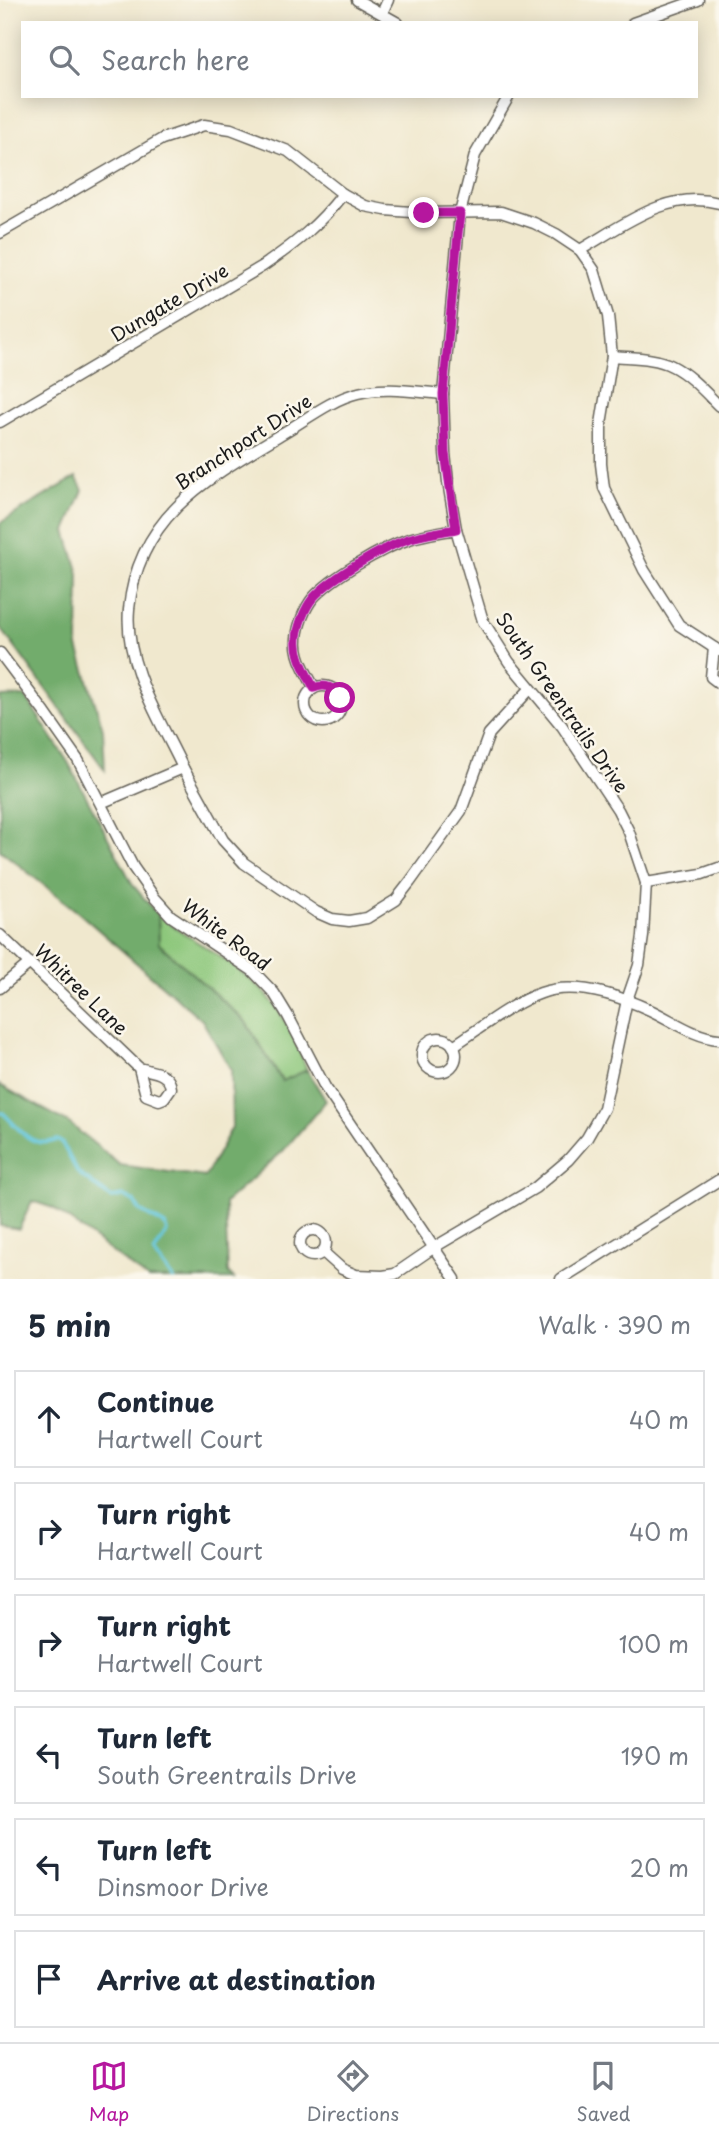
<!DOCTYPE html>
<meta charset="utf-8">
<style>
:root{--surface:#fff;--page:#f2f2f3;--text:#1f2937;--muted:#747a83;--line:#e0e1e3;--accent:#b5179e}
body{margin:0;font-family:"Playpen Sans",sans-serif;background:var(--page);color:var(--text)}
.stop{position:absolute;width:21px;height:21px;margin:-16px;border:5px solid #b5179e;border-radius:50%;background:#fff}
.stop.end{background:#b5179e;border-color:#fff;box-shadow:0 2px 7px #0008}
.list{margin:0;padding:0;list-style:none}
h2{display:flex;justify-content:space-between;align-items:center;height:91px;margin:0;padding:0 28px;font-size:30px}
h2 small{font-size:23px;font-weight:400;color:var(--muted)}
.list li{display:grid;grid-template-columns:46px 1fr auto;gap:21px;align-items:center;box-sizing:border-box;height:98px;margin:0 14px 14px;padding:0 14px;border:2px solid var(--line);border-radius:0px}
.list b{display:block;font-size:26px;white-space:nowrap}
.list p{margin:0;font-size:23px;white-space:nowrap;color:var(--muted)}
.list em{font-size:23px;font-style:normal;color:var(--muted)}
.icon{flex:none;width:38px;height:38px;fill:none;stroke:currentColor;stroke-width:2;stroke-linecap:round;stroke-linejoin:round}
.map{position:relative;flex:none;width:719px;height:1279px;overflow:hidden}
.search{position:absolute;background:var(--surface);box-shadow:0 4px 18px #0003;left:21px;right:21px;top:21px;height:77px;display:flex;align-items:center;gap:18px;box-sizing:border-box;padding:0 24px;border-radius:0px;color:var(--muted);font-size:26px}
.sheet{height:763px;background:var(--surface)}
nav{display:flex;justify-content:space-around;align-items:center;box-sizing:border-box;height:98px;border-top:2px solid var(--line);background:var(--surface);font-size:19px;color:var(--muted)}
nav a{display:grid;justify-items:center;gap:4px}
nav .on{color:var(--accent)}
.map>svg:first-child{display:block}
.green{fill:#8dc77c;stroke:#54724c;stroke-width:2}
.forest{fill:#72ac6c;stroke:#476444;stroke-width:2}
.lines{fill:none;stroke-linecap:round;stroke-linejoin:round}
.stream{stroke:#60c6dd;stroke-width:3.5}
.street-casing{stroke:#66635a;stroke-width:13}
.street{stroke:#fff;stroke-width:10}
.route{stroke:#b5179e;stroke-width:9}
.labels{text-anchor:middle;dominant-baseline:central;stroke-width:5;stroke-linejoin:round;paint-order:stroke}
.street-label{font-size:19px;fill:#1c1c1c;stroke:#fbf7ec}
</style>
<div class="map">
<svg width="719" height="1279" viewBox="0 0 719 1279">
<rect width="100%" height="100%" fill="#fbf7ec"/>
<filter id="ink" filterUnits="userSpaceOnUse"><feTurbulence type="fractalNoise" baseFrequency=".0143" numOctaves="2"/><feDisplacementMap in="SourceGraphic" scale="14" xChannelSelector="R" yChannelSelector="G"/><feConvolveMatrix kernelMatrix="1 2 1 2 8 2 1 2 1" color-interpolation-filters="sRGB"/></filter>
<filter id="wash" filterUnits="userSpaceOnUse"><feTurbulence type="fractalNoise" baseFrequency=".00686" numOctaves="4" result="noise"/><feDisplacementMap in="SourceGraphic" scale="28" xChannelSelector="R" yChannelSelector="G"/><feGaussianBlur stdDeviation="1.57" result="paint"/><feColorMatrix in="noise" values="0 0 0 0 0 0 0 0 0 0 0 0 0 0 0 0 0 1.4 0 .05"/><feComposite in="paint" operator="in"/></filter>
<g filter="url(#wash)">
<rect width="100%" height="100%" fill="#f0e8ce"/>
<path class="green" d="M158 915C192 941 232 960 263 991 284 1012 296 1042 307 1070L283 1082 245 1021 159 944Z"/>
<g class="forest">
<path d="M76 477 83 490 66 531 79 574 78 647 103 729 105 770 0 627V523Z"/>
<path d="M25 696 68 762 133 885 158 915 159 944 245 1021 282 1081 307 1070 326 1101 283 1151 225 1203 228 1273 234 1279H148L53 1208 32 1201 19 1229 0 1226V1085L69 1123 120 1165 205 1177 232 1127 231 1070 202 1020 79 913 0 850V697Z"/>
</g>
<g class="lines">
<path class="stream" d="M0 1113H3C20 1129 31 1150 57 1140L62 1143 78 1173 111 1198 124 1196 134 1201 140 1211 165 1225 167 1232 154 1253 173 1279"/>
</g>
</g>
<g filter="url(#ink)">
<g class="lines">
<defs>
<g id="street">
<path d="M357 0 398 23"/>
<path d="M382 13 388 0"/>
<path d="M633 23 698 0"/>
<path d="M0 233 162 139 204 125 231 129 288 151 343 194 365 206 385 210 424 213 501 212 534 223 556 234 580 250 594 270 608 316 612 356 601 424V464L604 488 644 570 679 625 719 651"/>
<path d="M580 250C622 226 668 189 719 203"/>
<path d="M612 356C632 358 655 357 672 366 690 375 705 392 719 406"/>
<path d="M0 422 263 266C296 243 318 226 343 194"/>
<path d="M714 648 711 677 719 683"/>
<path d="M0 653 45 713 78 760 133 867 154 897 171 916 252 970 274 993 288 1016 325 1087 455 1279"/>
<circle cx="323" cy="704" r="18"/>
<path d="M314 687C306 672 295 656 297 638 298 625 305 608 313 598 332 577 382 548 409 539 424 534 440 532 456 529"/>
<path d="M183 768C160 719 124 666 129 609 138 514 210 477 283 433 307 419 332 399 358 393 385 386 416 392 443 394"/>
<path d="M101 803 183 768 223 840 244 863 316 912 332 919 349 921 367 918 396 900 410 882 461 811 489 734 530 689"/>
<path d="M646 883 702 874 719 868"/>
<path d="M0 935 139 1068C153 1072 169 1072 171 1088L164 1098 159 1100 146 1095 139 1068"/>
<path d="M0 988 30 963"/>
<circle cx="439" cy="1055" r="17"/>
<path d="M453 1046C481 1028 510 1004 541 993 575 981 619 996 650 1010 672 1020 694 1037 719 1039"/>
<circle cx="313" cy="1243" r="13"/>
<path d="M323 1252 342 1269 356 1275 383 1276 395 1274 433 1248 535 1188 568 1160 587 1138 604 1108 627 1000 639 965 643 936 646 883 629 832 618 810 562 726 509 662 483 621 456 529 448 482 445 453 443 394 460 213 475 155 509 96"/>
<path d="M561 1279 719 1180"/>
</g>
</defs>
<use href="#street" class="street-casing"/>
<use href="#street" class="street"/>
</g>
</g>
<g class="lines" filter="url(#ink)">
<path class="route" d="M340 698C335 688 326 683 314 688 306 672 295 656 297 638 298 625 305 608 313 598 332 577 382 548 408 539 423 534 440 532 456 529L445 453 443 394 460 213H424"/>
</g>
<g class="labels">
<g class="street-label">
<text transform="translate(169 302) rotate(-31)">Dungate Drive</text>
<text transform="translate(243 441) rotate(-33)">Branchport Drive</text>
<text transform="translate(563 702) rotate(55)">South Greentrails Drive</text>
<text transform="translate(227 934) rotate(37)">White Road</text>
<text transform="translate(82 989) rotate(44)">Whitree Lane</text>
</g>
</g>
</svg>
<div class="stop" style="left:340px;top:698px"></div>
<div class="stop end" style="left:424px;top:213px"></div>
<div class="search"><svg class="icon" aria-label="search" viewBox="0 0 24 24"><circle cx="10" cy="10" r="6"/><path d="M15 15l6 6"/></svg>Search here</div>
</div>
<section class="sheet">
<h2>5 min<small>Walk · 390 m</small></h2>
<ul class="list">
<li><svg class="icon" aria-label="ahead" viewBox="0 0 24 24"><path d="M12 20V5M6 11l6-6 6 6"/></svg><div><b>Continue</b><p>Hartwell Court</p></div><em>40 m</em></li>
<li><svg class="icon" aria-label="right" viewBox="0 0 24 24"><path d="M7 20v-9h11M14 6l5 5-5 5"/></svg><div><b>Turn right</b><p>Hartwell Court</p></div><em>40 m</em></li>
<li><svg class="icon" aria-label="right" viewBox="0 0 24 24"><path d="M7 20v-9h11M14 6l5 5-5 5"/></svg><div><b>Turn right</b><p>Hartwell Court</p></div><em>100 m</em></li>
<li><svg class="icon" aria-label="left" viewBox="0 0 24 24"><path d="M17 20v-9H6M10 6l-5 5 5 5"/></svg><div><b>Turn left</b><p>South Greentrails Drive</p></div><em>190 m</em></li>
<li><svg class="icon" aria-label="left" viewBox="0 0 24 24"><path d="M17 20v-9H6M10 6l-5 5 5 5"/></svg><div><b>Turn left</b><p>Dinsmoor Drive</p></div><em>20 m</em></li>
<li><svg class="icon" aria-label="arrive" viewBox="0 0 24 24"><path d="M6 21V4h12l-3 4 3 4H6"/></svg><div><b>Arrive at destination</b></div></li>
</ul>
</section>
<nav>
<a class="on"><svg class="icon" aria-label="map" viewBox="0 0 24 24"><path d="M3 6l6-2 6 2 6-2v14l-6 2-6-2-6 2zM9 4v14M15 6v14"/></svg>Map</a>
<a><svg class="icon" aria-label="directions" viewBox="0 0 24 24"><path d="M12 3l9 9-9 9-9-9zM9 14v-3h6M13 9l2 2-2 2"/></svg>Directions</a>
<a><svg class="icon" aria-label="saved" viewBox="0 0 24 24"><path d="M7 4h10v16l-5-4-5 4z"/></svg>Saved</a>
</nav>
